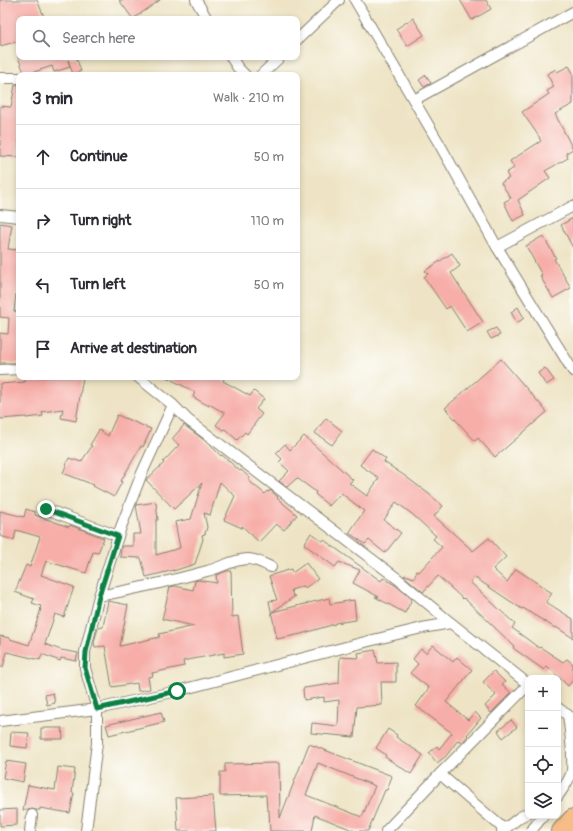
<!DOCTYPE html>
<meta charset="utf-8">
<style>
:root{--surface:#fff;--page:#f7f7f7;--text:#2b2b33;--muted:#7c7c81;--line:#e1e1e2}
body{margin:0;font-family:Pangolin,sans-serif;background:var(--page);color:var(--text)}
.controls{position:absolute;right:12px;bottom:12px;display:grid;overflow:hidden;border-radius:8px;box-shadow:0 2px 6px #0003}
.controls button{width:36px;height:36px;display:grid;place-items:center;padding:0;border:0;border-bottom:1px solid var(--line);background:var(--surface);color:var(--text);font:20px sans-serif}
.stop{position:absolute;width:12px;height:12px;margin:-9px;border:3px solid #0b8043;border-radius:50%;background:#fff}
.stop.end{background:#0b8043;border-color:#fff;box-shadow:0 1px 4px #0008}
.list{margin:0;padding:0;list-style:none}
h2{display:flex;justify-content:space-between;align-items:center;height:52px;margin:0;padding:0 16px;font-size:17px}
h2 small{font-size:13px;font-weight:400;color:var(--muted)}
.list li{display:grid;grid-template-columns:26px 1fr auto;gap:12px;align-items:center;box-sizing:border-box;height:64px;padding:0 16px;border-top:1px solid var(--line)}
.list b{display:block;font-size:15px;white-space:nowrap}
.list em{font-size:13px;font-style:normal;color:var(--muted)}
.icon{flex:none;width:22px;height:22px;fill:none;stroke:currentColor;stroke-width:2;stroke-linecap:round;stroke-linejoin:round}
.map{position:relative;flex:none;width:573px;height:831px;overflow:hidden}
.search{position:absolute;background:var(--surface);box-shadow:0 2px 6px #0003;left:16px;top:16px;width:284px;height:44px;display:flex;align-items:center;gap:10px;box-sizing:border-box;padding:0 14px;border-radius:8px;color:var(--muted);font-size:15px}
.panel{position:absolute;background:var(--surface);box-shadow:0 2px 6px #0003;left:16px;top:72px;width:284px;height:308px;border-radius:8px}
.map>svg:first-child{display:block}
.building{fill:#f7aea9;fill-rule:evenodd}
.lines{fill:none;stroke-linecap:round;stroke-linejoin:round}
.street-casing{stroke:#858070;stroke-width:12}
.highway-casing{stroke:#858070;stroke-width:20}
.street{stroke:#fff;stroke-width:10}
.highway{stroke:#f6be87;stroke-width:18}
.route{stroke:#0b8043;stroke-width:5}
</style>
<div class="map">
<svg width="573" height="831" viewBox="0 0 573 831">
<rect width="100%" height="100%" fill="#fdfcf7"/>
<filter id="ink" filterUnits="userSpaceOnUse"><feTurbulence type="fractalNoise" baseFrequency=".025" numOctaves="2"/><feDisplacementMap in="SourceGraphic" scale="8" xChannelSelector="R" yChannelSelector="G"/><feConvolveMatrix kernelMatrix="1 2 1 2 8 2 1 2 1" color-interpolation-filters="sRGB"/></filter>
<filter id="wash" filterUnits="userSpaceOnUse"><feTurbulence type="fractalNoise" baseFrequency=".012" numOctaves="4" result="noise"/><feDisplacementMap in="SourceGraphic" scale="16" xChannelSelector="R" yChannelSelector="G"/><feGaussianBlur stdDeviation="0.9" result="paint"/><feColorMatrix in="noise" values="0 0 0 0 0 0 0 0 0 0 0 0 0 0 0 0 0 1.4 0 .05"/><feComposite in="paint" operator="in"/></filter>
<g filter="url(#wash)">
<rect width="100%" height="100%" fill="#eee4c5"/>
<g id="blocks">
<g class="building">
<path d="M0 0H37L45 19H19V41L0 46Z"/>
<path d="M119 0H160L133 19Z"/>
<path d="M460 0H486L491 9 472 20Z"/>
<path d="M413 18 424 35 407 46 396 29Z"/>
<path d="M18 57H73V58L76 57 81 71 73 74 68 60 70 67 54 72 52 66 25 75Z"/>
<path d="M569 66 573 73V104L555 114 573 149 566 153 568 158 545 171 550 178 518 200 525 215 513 221 504 202 511 198 501 183 509 178 506 173 514 168 510 161 541 141 539 138H540L522 112 549 94 547 91 554 87 547 74 556 69 557 72Z"/>
<path d="M426 75 431 83 424 87 419 80Z"/>
<path d="M15 85H19V157L0 156V106L11 107Z"/>
<path d="M573 218V248L561 225Z"/>
<path d="M0 223 12 225 8 249 19 250V294H16L14 311 19 312V363H0V333L8 334 9 318 0 317Z"/>
<path d="M543 236 556 258 554 259 571 288 553 298 540 276 542 275 526 246Z"/>
<path d="M452 253 460 266 451 273 483 322 467 332 450 306 446 309 424 277 428 274 425 271Z"/>
<path d="M518 307 524 318 517 323 511 312Z"/>
<path d="M496 328 500 335 491 339 487 332Z"/>
<path d="M501 359 547 412 495 457 478 438 475 441 445 408Z"/>
<path d="M545 368 554 380 546 385 538 373Z"/>
<path d="M25 377H83L76 421 61 418 63 409 42 412 43 416 26 418V417L0 419V384L25 382Z"/>
<path d="M166 377H225L223 381 250 396 254 391 264 399 256 409 262 414 247 434 245 432 237 440 225 429 223 430 216 425 225 413 209 404V406L193 397 195 392Z"/>
<path d="M117 415 151 429 143 447 141 446 121 481 122 482 114 497 93 486 94 485 63 473 69 458 81 462 92 446 90 445 99 430 108 436Z"/>
<path d="M326 418 342 431 332 445 315 433Z"/>
<path d="M184 425 208 443 221 456 222 455 240 471 241 470 250 478 248 480 265 494 267 491 269 492 270 490 278 497 277 498 297 515 284 530 276 524 259 542 242 526V528L224 520 235 496 220 482 210 515 204 513 207 527 205 534 202 535 203 539 195 564 173 571 174 570 146 577 141 558 120 557 121 550 122 546H133V534H141L136 505 156 502 158 520H156V555L180 548 175 522 191 519 202 483 174 509 146 480 164 463 163 462 179 445 172 439Z"/>
<path d="M304 436 353 480 349 483 367 496 379 478 360 465 372 449 386 459 384 462 405 476 429 494 443 506 434 516 473 551 489 538 506 557 493 569 507 582 516 569 552 593 546 602 573 619V638L556 627 555 628 523 608 522 609 474 577 470 582 515 624 512 628 539 648 540 647 563 662 567 659 573 664V680L568 686 547 666 544 670 513 648 514 646 464 598 463 599 438 576 423 592 404 576 405 575 414 578 417 571 419 572 442 547 433 539 436 536 412 514 396 502 384 520 401 533 385 553 369 540 365 544 349 533 364 511 341 493 329 506 315 494 316 492 297 478 287 487 279 481 289 471 279 462 282 459 276 453 285 444 290 450Z"/>
<path d="M26 509 35 512V515L69 527 70 525 104 538 98 553 93 552 86 573 46 561 41 575 74 587 64 617 55 614 45 644 61 650 78 653 76 661 61 658 60 661 42 654 40 660 7 652 3 667H0V636L10 638V639L29 645 41 609H40L41 606 32 603 34 599 15 592 26 565 30 567 40 537 16 530 14 540 0 536V511L24 517Z"/>
<path d="M311 533 322 541 324 540 381 581 383 578 395 585 412 599 405 613 375 597H379L353 583 360 570 339 562 335 567 304 544Z"/>
<path d="M306 563 318 579 305 588 304 586 291 590 293 596H295L272 612 329 598 330 604 354 600 356 620 335 623V624L301 634 277 639 269 601 277 600 269 576 291 569 292 573Z"/>
<path d="M227 571H231L232 617 238 616 243 654 224 657V653L183 661 184 666 152 673 153 676 148 677 150 689 138 691 137 683 112 687 105 646 95 647 94 642 98 628 103 627 108 601 128 605 120 646 160 637 159 634 194 626 162 619 170 587 175 586 193 590 195 581 198 580 217 583 216 575Z"/>
<path d="M433 645 453 662 457 657 472 670 446 702 468 720 475 712 481 718 467 735 468 736 462 742 458 740 446 756 437 763 429 753 437 746 439 749 452 733 416 706 429 688 410 673 418 664 413 659 421 649 426 653Z"/>
<path d="M375 650 378 663 396 662V682H381L382 705 357 707 354 737 311 733 312 723 338 726 339 700 324 702V697L304 700 303 689H304V688L339 683 340 657 359 658 358 653Z"/>
<path d="M494 671 505 682 502 684 511 693 491 713 485 706 496 695 483 682Z"/>
<path d="M53 693 55 703 47 705 45 695Z"/>
<path d="M161 712 164 722 109 735 106 725Z"/>
<path d="M511 720 517 727 503 738 498 731Z"/>
<path d="M41 728H62L63 739H41Z"/>
<path d="M388 729 397 735 396 737 423 755 411 774 385 757 386 755 376 748Z"/>
<path d="M11 732 29 733 27 748 10 746Z"/>
<path d="M309 744 392 776 387 790H385L368 831H355L315 815 312 831H270L269 810H267L266 795 220 796V772H225V764L279 763 280 818ZM318 763 375 786 362 817 306 795Z"/>
<path d="M6 761 26 764 23 782 3 778Z"/>
<path d="M58 767 75 769 72 793H74L70 813 40 808V810H36L32 809 28 810H23L28 785 55 790Z"/>
<path d="M213 796 216 831H178L176 798Z"/>
<path d="M17 809V825L0 826V810Z"/>
</g>
</g>
</g>
<g filter="url(#ink)">
<use href="#blocks" fill-opacity="0" stroke="#858070" stroke-width="1"/>
<g class="lines">
<defs>
<g id="street">
<path d="M196 0 207 19"/>
<path d="M355 0 440 145 497 247 573 371"/>
<path d="M297 40 339 0"/>
<path d="M231 57 238 68 245 75"/>
<path d="M261 75 280 57"/>
<path d="M0 78H19"/>
<path d="M414 100 573 12"/>
<path d="M0 215 19 217"/>
<path d="M497 247 573 206"/>
<path d="M0 370 19 369"/>
<path d="M138 377 173 405 188 420 398 579 451 623"/>
<path d="M46 509 118 536"/>
<path d="M99 596C135 589 171 581 207 571 220 568 234 559 248 559 256 559 264 564 271 567"/>
<path d="M558 708 573 719"/>
<path d="M0 721 97 709 177 691 369 641 422 628 451 623 528 684"/>
<path d="M440 774 504 829"/>
<path d="M558 796C563 788 570 780 572 771 573 758 570 730 568 715"/>
<path d="M30 831 32 815"/>
<path d="M86 831 97 743V709L85 668V652L99 596 121 527 142 473 173 405"/>
<path d="M386 831 440 774 528 685"/>
<path d="M502 831 520 817 528 813"/>
<path d="M531 831 543 816"/>
</g>
<path id="highway" d="M561 831 573 818"/>
</defs>
<use href="#street" class="street-casing"/>
<use href="#highway" class="highway-casing"/>
<use href="#street" class="street"/>
<use href="#highway" class="highway"/>
</g>
</g>
<g class="lines" filter="url(#ink)">
<path class="route" d="M46 509 118 536 99 596 86 652 85 668 97 709 177 691"/>
</g>
</svg>
<div class="controls">
<button>+</button>
<button>−</button>
<button><svg class="icon" aria-label="locate" viewBox="0 0 24 24"><circle cx="12" cy="12" r="6"/><path d="M12 2v4M12 18v4M2 12h4M18 12h4"/></svg></button>
<button><svg class="icon" aria-label="layers" viewBox="0 0 24 24"><path d="M12 4l9 5-9 5-9-5zM3 14l9 5 9-5"/></svg></button>
</div>
<div class="stop" style="left:177px;top:691px"></div>
<div class="stop end" style="left:46px;top:509px"></div>
<div class="search"><svg class="icon" aria-label="search" viewBox="0 0 24 24"><circle cx="10" cy="10" r="6"/><path d="M15 15l6 6"/></svg>Search here</div>
<section class="panel">
<h2>3 min<small>Walk · 210 m</small></h2>
<ul class="list">
<li><svg class="icon" aria-label="ahead" viewBox="0 0 24 24"><path d="M12 20V5M6 11l6-6 6 6"/></svg><div><b>Continue</b></div><em>50 m</em></li>
<li><svg class="icon" aria-label="right" viewBox="0 0 24 24"><path d="M7 20v-9h11M14 6l5 5-5 5"/></svg><div><b>Turn right</b></div><em>110 m</em></li>
<li><svg class="icon" aria-label="left" viewBox="0 0 24 24"><path d="M17 20v-9H6M10 6l-5 5 5 5"/></svg><div><b>Turn left</b></div><em>50 m</em></li>
<li><svg class="icon" aria-label="arrive" viewBox="0 0 24 24"><path d="M6 21V4h12l-3 4 3 4H6"/></svg><div><b>Arrive at destination</b></div></li>
</ul>
</section>
</div>
